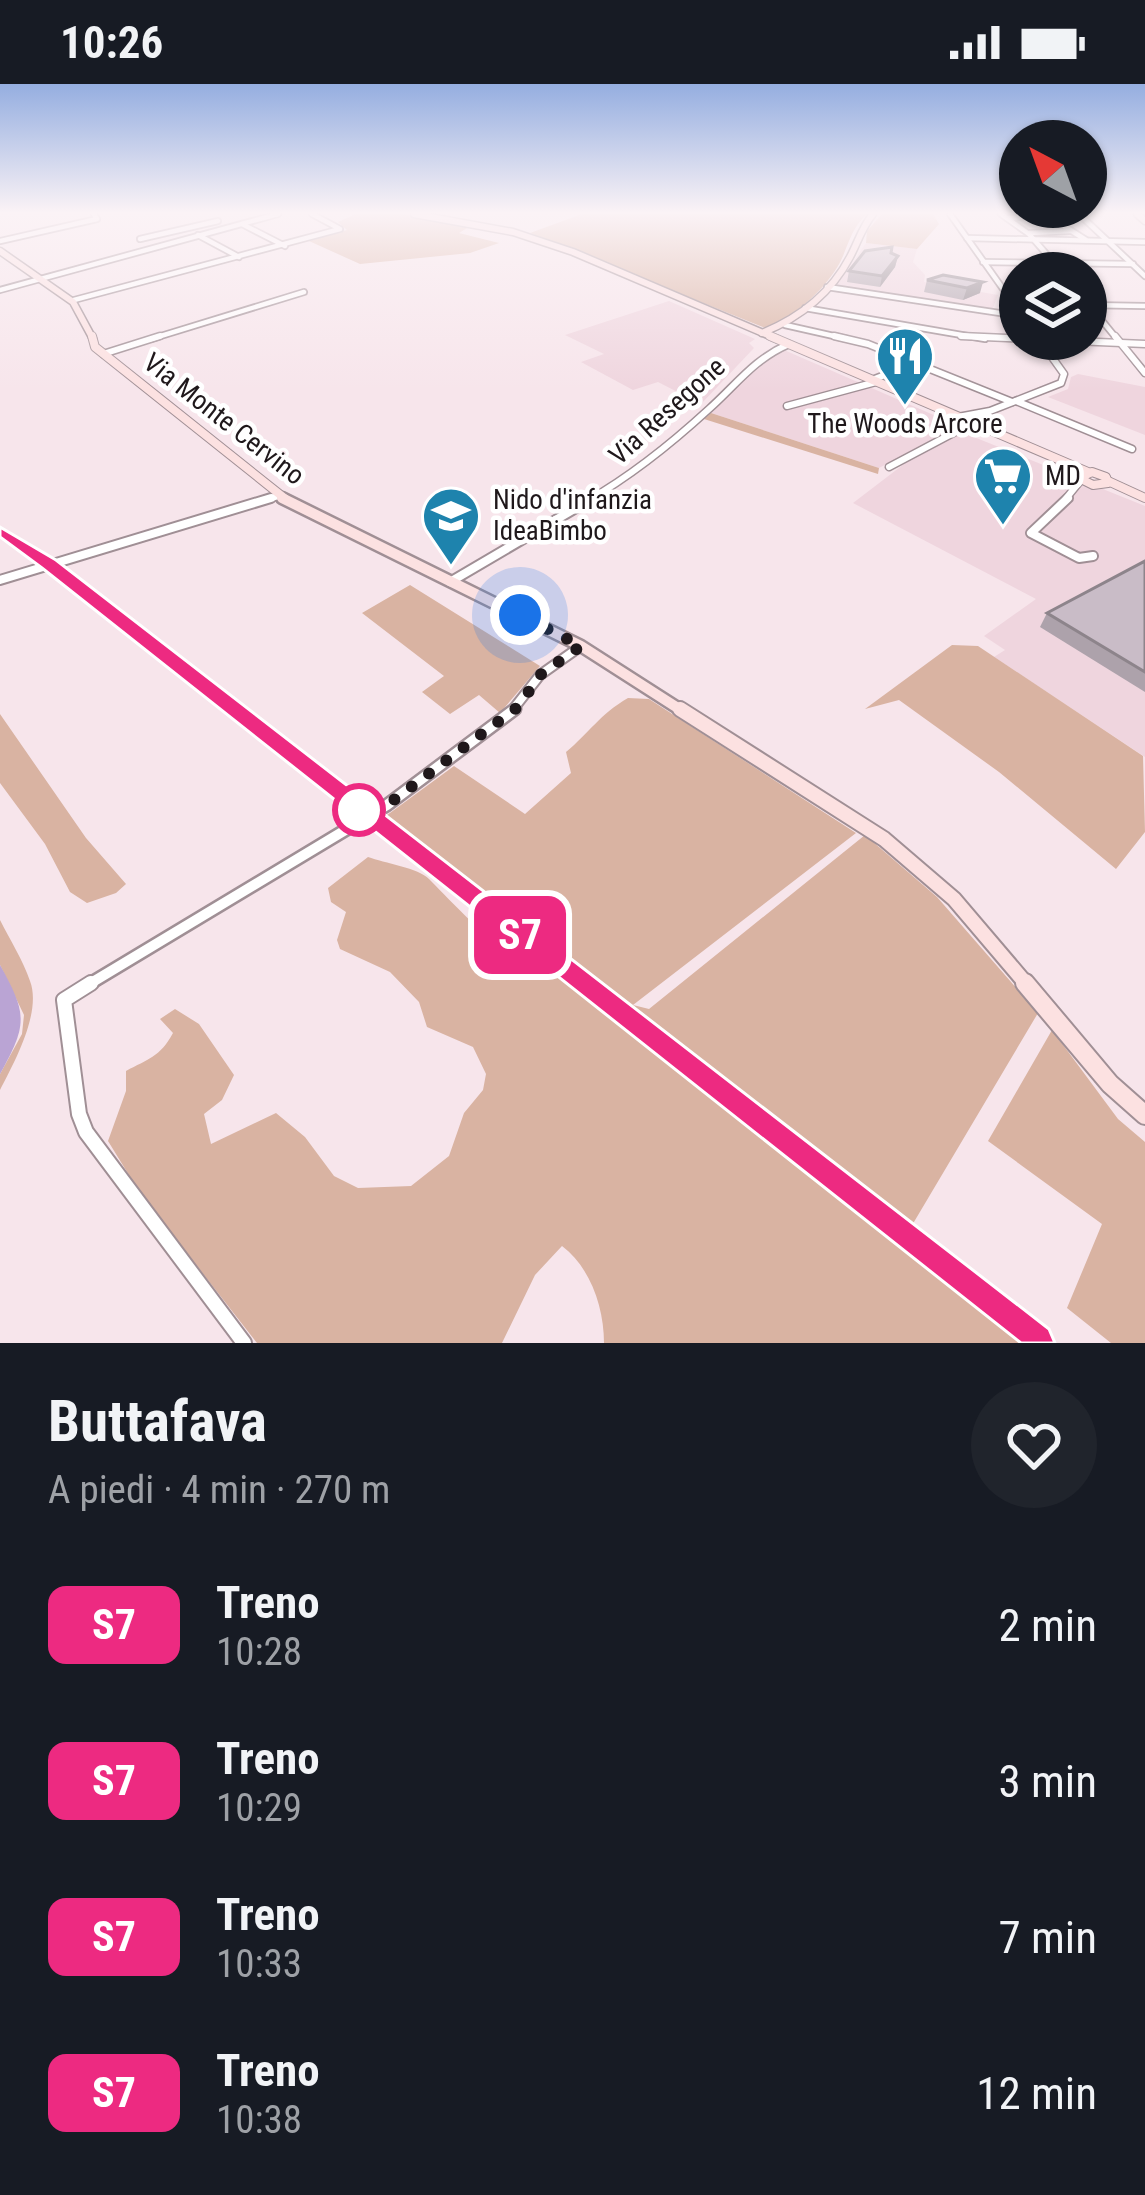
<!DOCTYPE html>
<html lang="it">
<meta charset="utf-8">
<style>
body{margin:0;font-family:"Roboto Condensed",sans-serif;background:#20242c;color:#f1f3f6;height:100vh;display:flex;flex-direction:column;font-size:45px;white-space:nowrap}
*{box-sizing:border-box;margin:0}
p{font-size:39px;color:#9ea1a6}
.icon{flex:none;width:66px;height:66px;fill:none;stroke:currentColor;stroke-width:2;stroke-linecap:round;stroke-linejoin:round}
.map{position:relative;height:1259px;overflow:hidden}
.sheet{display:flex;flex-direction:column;background:#171b24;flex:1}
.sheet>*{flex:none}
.badge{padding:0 24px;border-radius:18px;font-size:42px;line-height:78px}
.needle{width:78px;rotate:319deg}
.buttons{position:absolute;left:999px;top:36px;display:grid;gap:24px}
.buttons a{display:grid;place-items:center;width:108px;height:108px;border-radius:50%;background:#171b24;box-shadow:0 3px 9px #0004;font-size:60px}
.you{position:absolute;width:60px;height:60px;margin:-30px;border:9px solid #fff;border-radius:50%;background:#1a73e8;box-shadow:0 0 0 18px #1a73e833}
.map>.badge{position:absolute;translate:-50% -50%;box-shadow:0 0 0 6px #fff}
.round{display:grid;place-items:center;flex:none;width:126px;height:126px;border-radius:63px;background:#20242c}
.headline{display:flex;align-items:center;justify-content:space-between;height:204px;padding:0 48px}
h1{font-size:57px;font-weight:700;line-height:90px}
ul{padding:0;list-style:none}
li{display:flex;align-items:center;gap:36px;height:156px;padding:0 48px}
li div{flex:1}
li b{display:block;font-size:45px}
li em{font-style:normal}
li .badge{min-width:132px;font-weight:700;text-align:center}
.status{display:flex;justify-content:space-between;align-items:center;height:84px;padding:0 60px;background:#171b24;direction:ltr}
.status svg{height:33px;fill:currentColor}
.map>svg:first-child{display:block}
.built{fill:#efd5de}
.green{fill:#d9b3a2}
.water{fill:#baa4d4}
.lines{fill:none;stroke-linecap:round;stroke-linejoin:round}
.street-far4-casing{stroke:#a08f95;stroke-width:8}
.street-far3-casing{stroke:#a08f95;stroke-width:9}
.street-far2-casing{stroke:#a08f95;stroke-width:12}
.street-far1-casing{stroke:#a08f95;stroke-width:15}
.street-casing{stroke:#a08f95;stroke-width:18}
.secondary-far4-casing{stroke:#a08f95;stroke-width:9}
.secondary-far3-casing{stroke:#a08f95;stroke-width:10}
.secondary-far2-casing{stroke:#a08f95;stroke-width:15}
.secondary-far1-casing{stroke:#a08f95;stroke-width:18}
.secondary-casing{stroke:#a08f95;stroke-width:22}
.street-far4{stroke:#fff;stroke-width:4.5}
.street-far3{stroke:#fff;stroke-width:6}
.street-far2{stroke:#fff;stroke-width:8}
.street-far1{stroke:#fff;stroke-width:10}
.street{stroke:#fff;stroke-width:14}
.secondary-far4{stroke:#fce1e1;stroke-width:6}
.secondary-far3{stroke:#fce1e1;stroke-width:8}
.secondary-far2{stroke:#fce1e1;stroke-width:10}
.secondary-far1{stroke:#fce1e1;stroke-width:14}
.secondary{stroke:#fce1e1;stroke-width:18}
.rail-far1{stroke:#75696e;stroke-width:3;stroke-dasharray:12 6;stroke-linecap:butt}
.rail{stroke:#75696e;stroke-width:4.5;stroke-dasharray:36 18;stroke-linecap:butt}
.wall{fill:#ada2ab}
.shaded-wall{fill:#8d848b}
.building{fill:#c9bcc7;stroke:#8d848b;stroke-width:3}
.line{fill:#ed2a81;stroke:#fff;stroke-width:3}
.walk{stroke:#1f181b;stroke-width:12;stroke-dasharray:0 21.6}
.stop-dot{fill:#fff;stroke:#ed2a81;stroke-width:6}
.labels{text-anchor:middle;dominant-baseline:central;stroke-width:9;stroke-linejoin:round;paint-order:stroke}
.far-street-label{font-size:27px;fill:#1f181b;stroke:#fff}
.far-poi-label{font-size:27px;fill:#1f181b;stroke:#fff;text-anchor:start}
</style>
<div class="status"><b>10:26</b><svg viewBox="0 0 49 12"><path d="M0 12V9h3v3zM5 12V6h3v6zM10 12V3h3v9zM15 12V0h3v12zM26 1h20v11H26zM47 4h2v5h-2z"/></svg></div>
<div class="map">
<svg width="1145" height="1259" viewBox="0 0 1145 1259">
<rect width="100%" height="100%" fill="#f7e5eb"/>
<g class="built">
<polygon points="866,159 917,165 913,178 925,191 924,198 998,211 992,226 837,201"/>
<polygon points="669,217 755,255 749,259 754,264 701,320 658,298 633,306 581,278 604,270 565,251"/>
<polygon points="784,266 959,342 879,384 711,329 755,282"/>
<polygon points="1078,290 1145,303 1145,351 1048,313 1068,305 1071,293"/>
<polygon points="964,349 1145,422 1145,673 994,573 1005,566 984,552 1036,515 853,419 925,364"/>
<polygon points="375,734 714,996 1051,1259 1025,1259 370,738"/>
</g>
<g class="green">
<polygon points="356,130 401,130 472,141 459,149 499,159 470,169 360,180 309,157 347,146 338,138"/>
<path d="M 582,130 L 867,130 C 853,143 850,155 843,172 C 831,201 794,234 765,244 L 530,149 Z"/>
<polygon points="882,130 933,130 939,140 917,165 866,159 867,147"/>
<polygon points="711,329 879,384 878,390 704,335"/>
<polygon points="410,501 540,582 500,629 479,611 450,630 422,608 444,592 362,529"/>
<polygon points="952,561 978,562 1143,672 1145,748 1116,785 999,688 899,616 865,625"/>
<path d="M 628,614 L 649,615 L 856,749 L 633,921 L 649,925 L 865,751 L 937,813 L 1038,929 L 908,1148 L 379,737 L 454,682 L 525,730 L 571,689 L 566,668 C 589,649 600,630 628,614 Z"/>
<polygon points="0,630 86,754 126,800 116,809 87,819 70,808 45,760 0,699"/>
<path d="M 368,773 C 384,779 419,784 429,795 C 449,815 503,874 529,879 L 540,872 L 1025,1259 L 604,1259 C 604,1223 590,1183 562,1162 L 535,1191 L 502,1259 L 257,1259 L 140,1109 L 108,1057 L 126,1007 L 126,987 C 148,975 160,973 173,949 L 160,935 L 175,925 L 199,940 L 234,991 L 222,1016 L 204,1030 L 211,1060 L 276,1029 L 305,1053 L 334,1092 L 358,1104 L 411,1102 L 449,1072 L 464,1029 L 483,1006 L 486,990 L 473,963 L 427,943 L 419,918 L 390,888 L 340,865 L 337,856 L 346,828 L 331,818 L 328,804 Z"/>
<path d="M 0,836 C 10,856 23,876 30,897 C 42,928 14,979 0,1006 L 0,990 L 22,950 L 24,931 L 0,881 Z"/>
<polygon points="1052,946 1118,1035 1145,1058 1145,1259 1111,1259 1067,1224 1102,1140 988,1057"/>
</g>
<path class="water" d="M 0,881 C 28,931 27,941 0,990 Z"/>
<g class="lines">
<g class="street-far4-casing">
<g id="street-far4">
<polyline points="950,130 1020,229"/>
<polyline points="1001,130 1029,150 1063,189"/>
<polyline points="1045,130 1086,156"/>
<polyline points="1079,130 1145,192"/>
<polyline points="1007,134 1049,132"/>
<polyline points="242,140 285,162"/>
<polyline points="1029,149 1071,147"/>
<polyline points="198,151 239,173"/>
<polyline points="967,154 1145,158"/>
<polyline points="140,155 218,137"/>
<polyline points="0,157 97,135 94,130"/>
<polyline points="983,178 1133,180"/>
<polyline points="827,203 1020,232"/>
<polyline points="0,206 278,130"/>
<polyline points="74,216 340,145 312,130"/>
<polyline points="1086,217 1117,255"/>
<polyline points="1086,221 1145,222"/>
<polyline points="805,224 985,255"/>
<polyline points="785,241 847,255"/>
<polyline points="151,255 304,208"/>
</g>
</g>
<g class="street-far3-casing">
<g id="street-far3">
<polyline points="834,252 868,260 1012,318"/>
<polyline points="961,252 1145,260"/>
<polyline points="1115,252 1145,289"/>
<polyline points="103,270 160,252"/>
<polyline points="872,296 916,279"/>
<polyline points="1016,317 1132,365"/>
<polyline points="787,322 876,298"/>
<polyline points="958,333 990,327 1061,299 1064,290 1039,255"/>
<polyline points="889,383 976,337"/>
<polyline points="261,417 278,412"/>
<path d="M 587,417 C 631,392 672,359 709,325 C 737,300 754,275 789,260"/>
<polyline points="1064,417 1081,396"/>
</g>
</g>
<g class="street-far2-casing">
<g id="street-far2">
<polyline points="1068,414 1031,449 1079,474 1093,472"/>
<polyline points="0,496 271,414"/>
<polyline points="450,498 593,414"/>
<polyline points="511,628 540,591 581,562"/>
</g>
</g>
<g class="street-far1-casing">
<polyline id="street-far1" points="86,902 387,721 515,625"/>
</g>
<g class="street-casing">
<polyline id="street" points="91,899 64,916 79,1030 86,1048 244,1259"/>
</g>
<g class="secondary-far4-casing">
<g id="secondary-far4">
<polyline points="414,130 513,148 573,168 777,255"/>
<polyline points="1137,130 1145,137"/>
<polyline points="0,167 73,218 93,255"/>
<path d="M 762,249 C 799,234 831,209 850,173 C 858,158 862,143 873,130"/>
</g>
</g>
<g class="secondary-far3-casing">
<g id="secondary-far3">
<polyline points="92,252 95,263 288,417"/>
<polyline points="770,252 1088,388"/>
<polygon points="1092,388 1106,393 1108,399 1093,401 1079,394"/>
<polyline points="1108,397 1145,414"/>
</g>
</g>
<g class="secondary-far2-casing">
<polyline id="secondary-far2" points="282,414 581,562 684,628"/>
</g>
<g class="secondary-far1-casing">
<polyline id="secondary-far1" points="680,625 884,755 954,815 1028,902"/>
</g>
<g class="secondary-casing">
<polyline id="secondary" points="1025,899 1110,1000 1145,1031"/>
</g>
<use href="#street-far4" class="street-far4"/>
<use href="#street-far3" class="street-far3"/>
<use href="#street-far2" class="street-far2"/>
<use href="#street-far1" class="street-far1"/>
<use href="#street" class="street"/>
<use href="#secondary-far4" class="secondary-far4"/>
<use href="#secondary-far3" class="secondary-far3"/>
<use href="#secondary-far2" class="secondary-far2"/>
<use href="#secondary-far1" class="secondary-far1"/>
<use href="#secondary" class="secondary"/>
<polyline class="rail-far1" points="0,449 49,480 584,902"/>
<polyline class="rail" points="580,899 1035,1259"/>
</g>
<g class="wall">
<polygon points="891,169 898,172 895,183 880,203 847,198 849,187"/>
<polygon points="943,191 980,209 963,216 924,208 927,196"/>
<polygon points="1145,477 1145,608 1040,543 1047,529"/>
</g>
<g class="shaded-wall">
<polygon points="898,172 895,183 880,203 882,192"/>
<polygon points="983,198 980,209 963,216 967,204"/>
</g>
<g class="building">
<polygon points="892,163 891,169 898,172 882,192 849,187 865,167"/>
<polygon points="1049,186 1072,187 1073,189 1050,189"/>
<polygon points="943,191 983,198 967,204 927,196"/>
<polygon points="1145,477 1145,588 1047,529"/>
</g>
<linearGradient id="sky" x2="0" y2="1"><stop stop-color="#95aee0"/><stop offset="0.42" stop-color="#fbf3f6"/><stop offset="1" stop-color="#fbf3f6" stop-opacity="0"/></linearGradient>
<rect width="1145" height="306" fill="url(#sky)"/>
<polygon class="line" points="0,443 56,476 1049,1245 1055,1259 1021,1259 42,484 0,453"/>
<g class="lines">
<polyline class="walk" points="359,726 368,733 387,721 519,622 540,591 581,562 520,531"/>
</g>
<defs>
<g id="restaurant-pin" transform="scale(3)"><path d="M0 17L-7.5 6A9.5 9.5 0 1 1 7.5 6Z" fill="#1e83ad" stroke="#fff"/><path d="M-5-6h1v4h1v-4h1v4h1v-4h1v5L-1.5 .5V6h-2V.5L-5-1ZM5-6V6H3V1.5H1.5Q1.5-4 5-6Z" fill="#fff"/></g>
<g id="supermarket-pin" transform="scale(3)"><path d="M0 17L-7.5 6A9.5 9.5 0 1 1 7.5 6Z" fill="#1e83ad" stroke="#fff"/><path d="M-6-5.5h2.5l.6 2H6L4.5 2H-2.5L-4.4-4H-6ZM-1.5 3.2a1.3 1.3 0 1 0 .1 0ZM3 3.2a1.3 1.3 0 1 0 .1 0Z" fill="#fff"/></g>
<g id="school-pin" transform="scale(3)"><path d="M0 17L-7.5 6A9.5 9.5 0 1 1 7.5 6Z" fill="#1e83ad" stroke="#fff"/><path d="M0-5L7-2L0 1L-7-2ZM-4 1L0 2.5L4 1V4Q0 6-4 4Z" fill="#fff"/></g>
</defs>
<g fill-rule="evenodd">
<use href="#restaurant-pin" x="905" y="272"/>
<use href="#supermarket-pin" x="1003" y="392"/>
<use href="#school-pin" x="451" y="432"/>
</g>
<circle class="stop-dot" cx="359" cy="726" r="24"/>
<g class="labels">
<g class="far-street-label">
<text transform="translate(667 327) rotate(-42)">Via Resegone</text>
<text transform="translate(224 335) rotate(38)">Via Monte Cervino</text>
</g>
<g class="far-poi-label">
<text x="905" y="340" text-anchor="middle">The Woods Arcore</text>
<text x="1045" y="392">MD</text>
<text x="493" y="416">Nido d'infanzia<tspan x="493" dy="31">IdeaBimbo</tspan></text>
</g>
</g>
</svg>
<div class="buttons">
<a><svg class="needle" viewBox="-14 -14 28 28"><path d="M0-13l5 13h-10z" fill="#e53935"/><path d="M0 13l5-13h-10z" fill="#9ea1a6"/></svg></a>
<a><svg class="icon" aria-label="layers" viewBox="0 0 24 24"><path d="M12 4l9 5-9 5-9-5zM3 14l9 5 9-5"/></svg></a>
</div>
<div class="you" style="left:520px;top:531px"></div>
<b class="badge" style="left:520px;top:851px;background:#ed2a81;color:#fff">S7</b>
</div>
<section class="sheet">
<div class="headline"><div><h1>Buttafava</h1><p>A piedi · 4 min · 270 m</p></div><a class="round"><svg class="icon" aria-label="heart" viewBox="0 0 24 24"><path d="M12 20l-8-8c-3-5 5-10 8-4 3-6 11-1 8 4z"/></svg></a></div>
<ul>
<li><span class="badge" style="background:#ed2a81;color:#fff">S7</span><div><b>Treno</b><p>10:28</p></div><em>2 min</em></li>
<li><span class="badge" style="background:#ed2a81;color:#fff">S7</span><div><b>Treno</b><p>10:29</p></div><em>3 min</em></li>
<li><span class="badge" style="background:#ed2a81;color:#fff">S7</span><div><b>Treno</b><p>10:33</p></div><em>7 min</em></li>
<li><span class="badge" style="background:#ed2a81;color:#fff">S7</span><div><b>Treno</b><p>10:38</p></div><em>12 min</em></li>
</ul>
</section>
